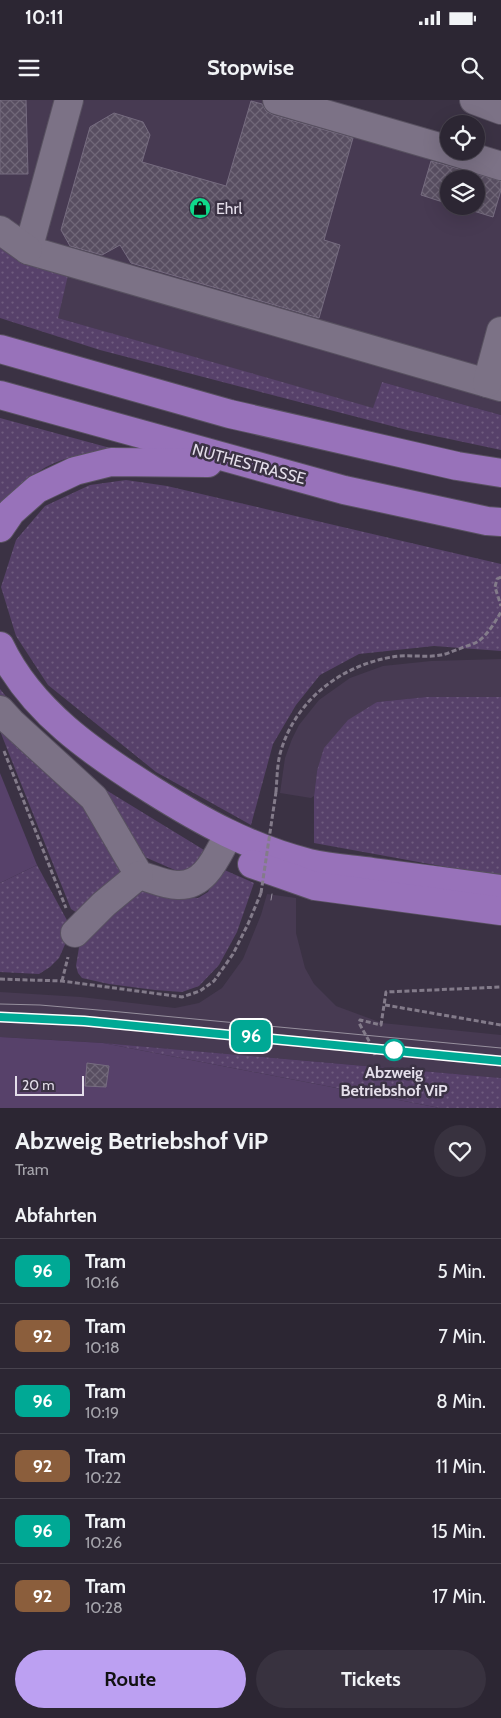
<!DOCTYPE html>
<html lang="de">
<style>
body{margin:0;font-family:Cabin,sans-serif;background:#38323f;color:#f1f3f6;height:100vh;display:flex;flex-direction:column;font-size:19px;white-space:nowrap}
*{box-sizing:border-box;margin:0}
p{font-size:16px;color:#a6a5ac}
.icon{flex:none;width:28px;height:28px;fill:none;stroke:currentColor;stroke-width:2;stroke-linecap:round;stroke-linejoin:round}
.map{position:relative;height:1008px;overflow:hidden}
.panel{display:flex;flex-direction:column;background:#2c2633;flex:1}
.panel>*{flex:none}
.badge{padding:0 10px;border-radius:8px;font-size:18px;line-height:32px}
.controls{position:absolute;left:440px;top:15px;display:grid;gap:10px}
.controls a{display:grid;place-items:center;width:45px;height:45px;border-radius:50%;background:#2c2633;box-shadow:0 5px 20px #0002,0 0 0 1px #48434e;font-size:25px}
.scale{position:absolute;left:15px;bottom:12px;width:69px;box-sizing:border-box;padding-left:5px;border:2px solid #e4deea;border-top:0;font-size:14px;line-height:18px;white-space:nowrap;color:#e4deea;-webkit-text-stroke:4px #3b3244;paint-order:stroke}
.map>.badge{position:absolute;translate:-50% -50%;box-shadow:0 0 0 2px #fff}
h2{padding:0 15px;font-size:19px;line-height:45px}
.round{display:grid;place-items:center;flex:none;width:52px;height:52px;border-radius:26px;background:#38323f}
.summary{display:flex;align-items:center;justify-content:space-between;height:85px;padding:0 15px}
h1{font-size:24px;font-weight:800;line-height:38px}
.cta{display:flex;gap:10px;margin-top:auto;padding:10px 15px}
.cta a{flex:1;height:58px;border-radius:30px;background:#bca0f2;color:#111;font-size:20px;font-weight:800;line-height:58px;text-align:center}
.cta a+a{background:#38323f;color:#f1f3f6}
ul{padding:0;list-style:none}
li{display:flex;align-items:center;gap:15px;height:65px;padding:0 15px;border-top:1px solid #48434e}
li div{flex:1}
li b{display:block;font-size:19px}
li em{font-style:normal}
li .badge{min-width:55px;font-weight:700;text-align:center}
.status{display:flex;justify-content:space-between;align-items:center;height:35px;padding:0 25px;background:#2c2633;direction:ltr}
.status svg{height:14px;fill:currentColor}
header{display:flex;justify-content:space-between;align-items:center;height:65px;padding:0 15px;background:#2c2633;font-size:22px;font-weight:800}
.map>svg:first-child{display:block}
.built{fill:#473a52;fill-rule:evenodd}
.grass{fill:url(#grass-dots)}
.garden{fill:#57416a}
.building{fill:url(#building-cross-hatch);stroke:#766c80}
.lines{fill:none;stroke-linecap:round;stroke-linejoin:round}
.minor-casing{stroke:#585160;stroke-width:30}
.highway-casing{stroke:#585160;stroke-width:30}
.path{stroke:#837b8a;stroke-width:3;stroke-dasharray:5 2.5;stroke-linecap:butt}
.minor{stroke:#7c7286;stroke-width:28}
.highway{stroke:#9872ba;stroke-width:28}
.tram{stroke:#97909e;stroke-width:1}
.path-bridge{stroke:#837b8a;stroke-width:3;stroke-dasharray:5 2.5;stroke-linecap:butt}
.line-casing{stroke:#fff;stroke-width:11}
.line{stroke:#00a995;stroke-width:8}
.stop-dot{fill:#fff;stroke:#00a995;stroke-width:2.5}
.labels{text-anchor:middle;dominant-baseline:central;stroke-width:5;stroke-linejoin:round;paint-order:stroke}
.poi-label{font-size:16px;fill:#e4deea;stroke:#3b3244;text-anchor:start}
.street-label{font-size:16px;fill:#e4deea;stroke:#3b3244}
.stop-label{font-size:16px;font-weight:bold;fill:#e4deea;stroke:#3b3244}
</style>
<div class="status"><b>10:11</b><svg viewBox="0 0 49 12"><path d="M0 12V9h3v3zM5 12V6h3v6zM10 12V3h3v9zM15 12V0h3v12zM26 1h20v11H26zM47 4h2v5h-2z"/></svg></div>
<header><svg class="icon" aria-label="menu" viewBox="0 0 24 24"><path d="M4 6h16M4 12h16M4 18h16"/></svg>Stopwise<svg class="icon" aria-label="search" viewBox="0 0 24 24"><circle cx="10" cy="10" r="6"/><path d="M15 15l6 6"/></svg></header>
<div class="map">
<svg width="501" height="1008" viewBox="0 0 501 1008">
<defs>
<pattern id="grass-dots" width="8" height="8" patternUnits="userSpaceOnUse" patternTransform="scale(1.25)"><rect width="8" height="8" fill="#57416a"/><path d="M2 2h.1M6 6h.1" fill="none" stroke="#6f5c7f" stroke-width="1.8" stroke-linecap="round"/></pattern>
<pattern id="building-cross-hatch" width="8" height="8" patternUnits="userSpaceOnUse" patternTransform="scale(1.25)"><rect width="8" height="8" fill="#584e61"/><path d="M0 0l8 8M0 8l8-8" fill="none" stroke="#706778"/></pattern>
</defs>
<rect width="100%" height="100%" fill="#3b3244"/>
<g class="built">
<path d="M 0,0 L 325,0 L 501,52 L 501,315 L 382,282 L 373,309 L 58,218 L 0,137 ZM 449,79 L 476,79 L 476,106 L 449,106 Z"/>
<polygon points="501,559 501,597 426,597 377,602 317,671 314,696 311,698 280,693 285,658 292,639 299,625 319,600 350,578 383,566 431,561"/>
<polygon points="267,794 296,798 296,833 305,868 314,884 336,906 382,923 501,935 501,978 103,943 0,937 0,892 81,897 175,908 199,903 222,888 243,859 261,815"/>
</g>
<g class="grass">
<polygon points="0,137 68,175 58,218 373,308 382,282 501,315 501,350 407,330 100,250 0,218"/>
<path d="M 0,318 L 114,349 C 91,353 67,356 46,367 C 29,377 14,391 0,404 Z"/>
<polygon points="126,380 167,386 501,464 501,551 434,546 359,554 320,575 296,605 273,644 251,725 156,672 48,585 16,536 1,487 16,440 45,406 90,385"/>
<polygon points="0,589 34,630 78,670 106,690 204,750 202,762 184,774 140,755 0,599"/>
<polygon points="426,597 501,597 501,777 314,743 314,696 317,671 324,648 348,620 377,602"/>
<polygon points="0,618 88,700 128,777 82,816 71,809 0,631"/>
<polygon points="37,765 69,824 67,840 59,858 50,867 39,874 0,872 0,783"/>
<polygon points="220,768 254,783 237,832 219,865 199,886 182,892 155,890 109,884 82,878 78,873 76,866 81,835 108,806 149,786 175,795 198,798 208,792"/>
<polygon points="103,943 501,978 501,1008 440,1008"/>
</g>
<g class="garden">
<polygon points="0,673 37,765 0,783"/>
<polygon points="0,937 103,943 440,1008 0,1008"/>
</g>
<g class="building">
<polygon points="0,0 26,0 28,74 0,74"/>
<polygon points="251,1 262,4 266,11 273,15 353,38 324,140 340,145 319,218 131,163 120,145 102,155 70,146 61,130 90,27 114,13 143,22 150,35 142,62 226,86"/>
<polygon points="431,61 501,81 501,90 493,117 457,106 476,106 476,79 449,79 449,104 421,95"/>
<polygon points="87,963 109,966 106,987 85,986"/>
</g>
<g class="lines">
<g class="minor-casing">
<g id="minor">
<polyline points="69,0 28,150 501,287"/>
<polyline points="277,0 449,50"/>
<polyline points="474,0 501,10"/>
<polyline points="452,51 501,66"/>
<polyline points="0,130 28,150"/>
<polyline points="487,283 501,231"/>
<path d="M 0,610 L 11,622 L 94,698 L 139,775 C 151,778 165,785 177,785 C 206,787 217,755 229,734"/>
<polyline points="75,833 104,804 139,775"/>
</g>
</g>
<g class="highway-casing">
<g id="highway">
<polyline points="0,249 230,314 457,366 501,373"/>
<polyline points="0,295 344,390 487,421 501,422"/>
<polyline points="0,428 11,412 37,389 75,371 111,362 208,363"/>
<path d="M 0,546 C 31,611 93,653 152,690 C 203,722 250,748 309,763 C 330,768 352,769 373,772 C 416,778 458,783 501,789"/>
<polyline points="252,764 315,786 501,811"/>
</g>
</g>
<g class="path">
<polyline points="501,477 497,479 495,487 501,506"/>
<polyline points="4,651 66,808"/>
<path d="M 276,692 C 277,680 277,666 280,654 C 294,602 339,566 392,557 C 408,554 425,558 441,555 C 447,554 453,551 459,549 C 465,546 472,545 477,542 C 487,536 495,522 501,512"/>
<polyline points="0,879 62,881 182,897 200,891 214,881 233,854 248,824 261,793"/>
<polyline points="62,881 68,857"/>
<polyline points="385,905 501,925"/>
<polyline points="375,955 373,948 359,923 360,920 381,925 386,892 501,887"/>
</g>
<use href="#minor" class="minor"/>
<use href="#highway" class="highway"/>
<g class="tram">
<polyline points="271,800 272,794"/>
<polyline points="0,904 40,905 110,911 501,948"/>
<polyline points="0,917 83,921 501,961"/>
</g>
<polyline class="path-bridge" points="261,793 276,692"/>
</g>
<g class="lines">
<g class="line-casing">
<polyline id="line" points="0,917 84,921 501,961"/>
</g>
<use href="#line" class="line"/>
</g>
<defs>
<g id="shop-disc" transform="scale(1.125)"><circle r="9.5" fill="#0fd98a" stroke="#3b3244"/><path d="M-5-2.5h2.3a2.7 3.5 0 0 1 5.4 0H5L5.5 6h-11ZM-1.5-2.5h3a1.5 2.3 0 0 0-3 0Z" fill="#111"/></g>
</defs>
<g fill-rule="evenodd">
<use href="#shop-disc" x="200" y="108"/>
</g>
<circle class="stop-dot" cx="394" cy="950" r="10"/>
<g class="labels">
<g class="poi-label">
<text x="216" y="108">Ehrl</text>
</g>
<g class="street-label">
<text transform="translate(249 364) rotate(15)">NUTHESTRASSE</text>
</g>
<g class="stop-label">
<text x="394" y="972">Abzweig<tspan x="394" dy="18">Betriebshof ViP</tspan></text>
</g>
</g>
</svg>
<div class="controls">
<a><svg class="icon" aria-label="locate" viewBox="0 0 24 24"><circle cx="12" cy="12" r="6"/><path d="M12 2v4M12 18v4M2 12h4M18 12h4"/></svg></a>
<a><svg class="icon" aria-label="layers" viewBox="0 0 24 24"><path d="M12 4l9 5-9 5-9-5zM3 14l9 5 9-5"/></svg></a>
</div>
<div class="scale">20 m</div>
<b class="badge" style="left:251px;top:936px;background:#00a995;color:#fff">96</b>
</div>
<section class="panel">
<div class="summary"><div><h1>Abzweig Betriebshof ViP</h1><p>Tram</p></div><a class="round"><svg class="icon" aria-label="heart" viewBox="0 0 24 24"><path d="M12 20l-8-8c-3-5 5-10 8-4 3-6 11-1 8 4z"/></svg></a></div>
<h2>Abfahrten</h2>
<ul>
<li><span class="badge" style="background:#00a995;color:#fff">96</span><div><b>Tram</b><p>10:16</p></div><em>5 Min.</em></li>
<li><span class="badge" style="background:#8b5e3c;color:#fff">92</span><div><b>Tram</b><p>10:18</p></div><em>7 Min.</em></li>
<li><span class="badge" style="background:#00a995;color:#fff">96</span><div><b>Tram</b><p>10:19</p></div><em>8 Min.</em></li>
<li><span class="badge" style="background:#8b5e3c;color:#fff">92</span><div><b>Tram</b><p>10:22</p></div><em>11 Min.</em></li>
<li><span class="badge" style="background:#00a995;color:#fff">96</span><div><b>Tram</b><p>10:26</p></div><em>15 Min.</em></li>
<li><span class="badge" style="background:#8b5e3c;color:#fff">92</span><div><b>Tram</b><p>10:28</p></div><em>17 Min.</em></li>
</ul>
<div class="cta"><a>Route</a><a>Tickets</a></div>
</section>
